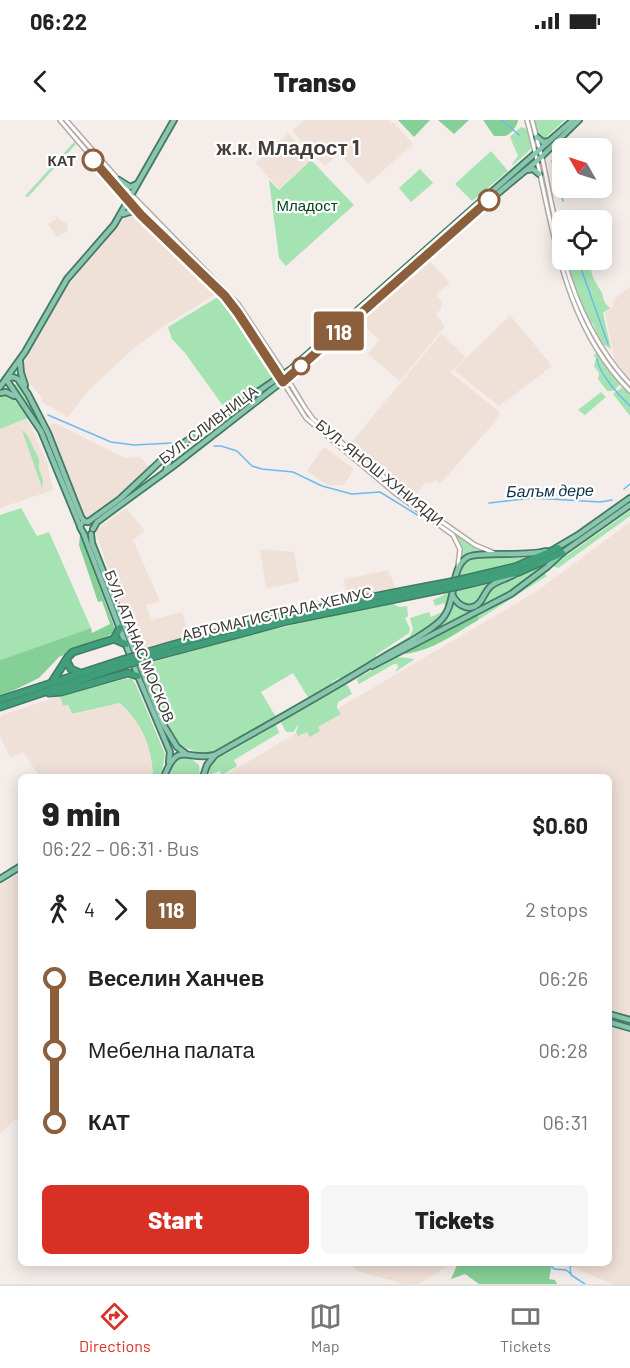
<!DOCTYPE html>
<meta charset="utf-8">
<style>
body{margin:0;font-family:Barlow,sans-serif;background:#f6f6f6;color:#222;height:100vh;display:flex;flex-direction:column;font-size:22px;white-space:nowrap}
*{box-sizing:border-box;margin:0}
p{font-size:20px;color:#767676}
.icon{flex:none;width:33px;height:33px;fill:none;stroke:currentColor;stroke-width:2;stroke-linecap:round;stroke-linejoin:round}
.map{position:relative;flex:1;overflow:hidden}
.side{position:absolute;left:18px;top:654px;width:594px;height:492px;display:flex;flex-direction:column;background:#fff;border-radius:9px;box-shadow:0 3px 15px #0003}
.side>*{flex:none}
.badge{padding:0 12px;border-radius:4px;font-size:21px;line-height:39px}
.needle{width:39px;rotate:309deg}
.buttons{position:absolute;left:552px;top:18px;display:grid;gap:12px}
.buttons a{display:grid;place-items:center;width:60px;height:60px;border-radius:9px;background:#fff;box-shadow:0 3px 15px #0003;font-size:30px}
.map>.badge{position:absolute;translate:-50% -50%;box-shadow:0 0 0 3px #fff}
.legs{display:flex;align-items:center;gap:9px;height:66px;padding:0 24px;font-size:20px}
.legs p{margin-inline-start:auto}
.overview{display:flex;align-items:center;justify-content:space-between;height:102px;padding:0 24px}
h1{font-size:33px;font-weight:800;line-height:45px}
.action{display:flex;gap:12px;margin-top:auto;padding:12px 24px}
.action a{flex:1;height:69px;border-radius:9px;background:#d93025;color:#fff;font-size:24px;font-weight:800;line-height:69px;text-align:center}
.action a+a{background:#f6f6f6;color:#222}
ul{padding:0 24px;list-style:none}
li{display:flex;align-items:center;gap:21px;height:72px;font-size:22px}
li i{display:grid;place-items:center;width:9px;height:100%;margin:0 8px;background:currentColor}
li i::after{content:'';width:15px;height:15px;margin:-8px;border:4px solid;border-radius:50%;background:#fff}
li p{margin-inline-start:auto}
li:first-child i{background:linear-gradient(#0000 50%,currentColor 0)}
li:last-child i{background:linear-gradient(currentColor 50%,#0000 0)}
.status{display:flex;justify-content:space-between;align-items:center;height:42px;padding:0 30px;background:#fff;direction:ltr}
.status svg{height:16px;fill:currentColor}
header{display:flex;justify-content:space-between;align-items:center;height:78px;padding:0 24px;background:#fff;font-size:27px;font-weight:800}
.dock{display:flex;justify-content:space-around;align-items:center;height:84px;border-top:2px solid #e0e0e0;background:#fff;font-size:16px;color:#767676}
.dock a{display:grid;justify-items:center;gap:3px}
.dock .on{color:#d93025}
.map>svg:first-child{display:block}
.built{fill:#f0e1d8}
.green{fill:#a5e3b2}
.forest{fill:#85d096}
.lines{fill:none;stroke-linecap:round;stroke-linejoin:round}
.stream{stroke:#6bbbf1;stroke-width:1.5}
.minor-casing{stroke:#b2aaa6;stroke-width:6}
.major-casing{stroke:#3f7c63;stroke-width:8}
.highway-casing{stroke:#3f7c63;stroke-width:9}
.minor{stroke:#fff;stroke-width:3}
.major{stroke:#8cc5af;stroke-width:4.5}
.highway{stroke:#409f7a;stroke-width:6}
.highway-bridge-casing{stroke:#3f7c63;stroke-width:9;stroke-linecap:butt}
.highway-bridge{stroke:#409f7a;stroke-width:6}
.line-1-casing{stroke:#fff;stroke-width:14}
.line-1{stroke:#8b5e3c;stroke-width:9}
.stop-1-dot{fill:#fff;stroke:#8b5e3c;stroke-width:3}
.labels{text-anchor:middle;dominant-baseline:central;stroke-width:4.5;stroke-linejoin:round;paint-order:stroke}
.stop-label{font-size:15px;font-weight:bold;fill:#3e3b39;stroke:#fff;text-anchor:end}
.park-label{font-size:15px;fill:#07421d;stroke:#fff}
.street-label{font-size:15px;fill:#3e3b39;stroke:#fff}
.water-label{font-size:16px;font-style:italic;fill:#0f3248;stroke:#fff}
.district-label{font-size:21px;font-weight:bold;fill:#443d3a;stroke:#fff}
</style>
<div class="status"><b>06:22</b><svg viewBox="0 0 49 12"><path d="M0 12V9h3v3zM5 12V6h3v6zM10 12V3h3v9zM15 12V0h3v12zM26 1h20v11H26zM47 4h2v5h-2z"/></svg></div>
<header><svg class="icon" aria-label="back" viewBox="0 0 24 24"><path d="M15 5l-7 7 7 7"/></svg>Transo<svg class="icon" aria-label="heart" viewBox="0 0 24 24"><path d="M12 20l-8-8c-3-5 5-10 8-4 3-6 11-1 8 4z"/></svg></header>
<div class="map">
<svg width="630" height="1164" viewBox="0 0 630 1164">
<rect width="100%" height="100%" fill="#f5ede9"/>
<g class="built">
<polygon points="304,0 389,0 395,4 413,24 368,64 339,33 325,46 292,11"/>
<polygon points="288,13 311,39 279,69 256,43"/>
<polygon points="132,93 137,95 218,173 164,206 134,228 88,271 68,297 42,282 42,278 24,256 22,245 66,168 124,96"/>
<polygon points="55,96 67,104 68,111 57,117 48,104 56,99"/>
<polygon points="428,139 450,163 436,175 442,182 441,189 435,194 445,206 400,261 368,234 379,220 358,200"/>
<polygon points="630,167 630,259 615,241 605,193 613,186 612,181"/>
<polygon points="510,195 552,246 499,286 454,250"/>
<polygon points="441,214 466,237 450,252 498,291 500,296 440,364 436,360 429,364 426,362 414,376 350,324"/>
<polygon points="27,299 46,339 53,370 0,388 0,309"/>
<polygon points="55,303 125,338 140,337 150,348 114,382 92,398 87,398 84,396 48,306"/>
<polygon points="324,327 354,349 344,365 327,365 307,351"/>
<polygon points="126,388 145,411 133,420 160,481 146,485 152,500 182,492 189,517 138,532 95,411"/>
<polygon points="630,402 630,1164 612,1164 562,1143 609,1143 609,657 222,657 537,471"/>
<polygon points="260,429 294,432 299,462 266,468"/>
<polygon points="388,450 396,469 348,480 344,459"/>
<polygon points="60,576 63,586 68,585 72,595 120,583 134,595 144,616 150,631 153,657 40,657 23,632 10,638 0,616 0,598 2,595"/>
<polygon points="21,753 21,999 14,1000 0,1014 0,765"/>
<polygon points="350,1143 453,1143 419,1164 404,1164 357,1151"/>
</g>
<g class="green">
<polygon points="527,0 565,0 545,18 538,15 535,7 535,9 530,10"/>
<polygon points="521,7 527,9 531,27 530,30 513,45 512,44 518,36 510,17"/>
<polygon points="74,22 76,24 28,77 25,76"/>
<polygon points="491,31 508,51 472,81 455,64"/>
<polygon points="311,40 354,85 286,146 279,138 269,60 279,70"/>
<polygon points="544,46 562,140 577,179 600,226 596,229 565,160 539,49"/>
<polygon points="420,49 433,63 411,82 399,68"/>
<polygon points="571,91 575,100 562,100 562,126 560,99 565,93"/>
<path d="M 566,140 L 591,140 C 589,152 595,162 601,171 C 605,179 601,180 610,188 L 603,193 L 611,229 L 600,222 L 597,216 L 593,204 L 589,201 L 579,177 Z"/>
<polygon points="221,175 240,198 276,257 226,290 185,233 172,219 168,207"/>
<polygon points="599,233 603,238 607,235 630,264 630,296 613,274 624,266 622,263 613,271 607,271 598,259 599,253 594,246 596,238 593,235"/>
<polygon points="16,263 20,264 49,319 71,377 42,308 13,267"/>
<polygon points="601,272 606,277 585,295 578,290"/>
<polygon points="5,275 13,278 28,298 0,309 0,276"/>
<polygon points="22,310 27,315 39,339 39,349 43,360 42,368"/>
<polygon points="21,388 37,416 49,412 91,508 0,540 0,395"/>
<polygon points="630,391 630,396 558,448 552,446"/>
<polygon points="454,412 476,427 492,434 471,434 460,441 461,428"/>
<path d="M 489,438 L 534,438 L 505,447 L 458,456 C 462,439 474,438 489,438 Z"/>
<path d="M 544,446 L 510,470 L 394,533 C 416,519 444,507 452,481 L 463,488 L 479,486 L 489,469 L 495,465 Z"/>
<polygon points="543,452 547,456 478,500 478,495 524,468"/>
<polygon points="490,464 475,484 466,485 454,477 455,471"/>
<path d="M 452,472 L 449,487 L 438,501 L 380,537 L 380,535 L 410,516 L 413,509 L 410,498 L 429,492 L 431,497 L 446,490 L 444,483 L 435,486 L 433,480 C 440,478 444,473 452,472 Z"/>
<polygon points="391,483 400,487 407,486 408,496 405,498 410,509 409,513 376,535 376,539 343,560 339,558 332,562 329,567 309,579 293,553 261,572 276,597 208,636 181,626 175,618 159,588 143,545 240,517"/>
<polygon points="397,537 415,539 395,552 398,547 397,544 394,544 359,564 357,560 358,558"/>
<path d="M 126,559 L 132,559 L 136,565 L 165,634 L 161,657 L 153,657 C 152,627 142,603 120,583 L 72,594 L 68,585 L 63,586 L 60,576 Z"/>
<polygon points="345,565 348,566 352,574 338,582 337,588 341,594 318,607 320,611 310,617 307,612 298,616 296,612 299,604 293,612 286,612 281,602"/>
<polygon points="276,605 279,613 234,640 237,646 222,655 220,651 209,655 210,647 215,640"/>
<path d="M 183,637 L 189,637 L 199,645 L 200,657 L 171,657 C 168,647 174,640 183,637 Z"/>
</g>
<g class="forest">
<polygon points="398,0 430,0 414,17"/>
<polygon points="438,0 469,0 454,14"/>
<path d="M 483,0 L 518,0 C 517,7 511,14 505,16 L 494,16 Z"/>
<polygon points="80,415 115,509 114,513 59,537 39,558 0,577 0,540 91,508 92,513 110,504 102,481 98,482 79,425"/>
<path d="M 478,495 L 478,500 C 454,514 431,532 403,534 Z"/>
<polygon points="458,1143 480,1145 481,1143 552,1143 549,1159 555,1160 557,1164 479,1164 465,1154 451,1159"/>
</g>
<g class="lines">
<g class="stream">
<polyline points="502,0 519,15"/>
<polyline points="552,41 563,81"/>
<polyline points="567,95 569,100"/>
<polyline points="578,140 608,224"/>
<path d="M 597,239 C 599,253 619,276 630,286"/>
<polyline points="48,295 111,322 134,325 172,323"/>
<polyline points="214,326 221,326 237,331 252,346 262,349 293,352 322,366 352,374 380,372 419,396"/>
<polyline points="624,369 630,364"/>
<polyline points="489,383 533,378 600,382 612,380"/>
<polyline points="549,1143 554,1149 566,1150 571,1154"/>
<polyline points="572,1143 570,1148 571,1155 585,1164"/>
</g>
<g class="minor-casing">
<g id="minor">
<polyline points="60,0 141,95 235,187 306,298 395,373 453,415 460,429 458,446"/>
<polyline points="66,0 132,75 238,184 287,258 305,288 313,299 418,385 475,425 494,433"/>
<path d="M 527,0 C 553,94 557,198 630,271"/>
<polyline points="532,0 543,42 562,135"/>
<path d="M 564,140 C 577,186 597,229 630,264"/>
</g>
</g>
<g class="major-casing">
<g id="major">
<polyline points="537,17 543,22 549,21"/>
<polyline points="527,50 533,49 539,54"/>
<polyline points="119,60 130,67 137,64"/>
<polyline points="123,94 133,91 141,95"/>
<polyline points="20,242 21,253 25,265"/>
<polyline points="6,259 13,257 18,259 28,274 48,313 81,397 84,401 88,402"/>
<polyline points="6,259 41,311 80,406"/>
<polyline points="0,267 25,232 67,159 114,105 174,0"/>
<polyline points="0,273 6,272 14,276"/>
<polyline points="162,339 169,342 166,350"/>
<polyline points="84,401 81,404 80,407 85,416"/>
<polyline points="88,402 120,379 169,333 291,249 573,0"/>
<polyline points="93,409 97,402 109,393 172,347 293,253 474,93 537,41 579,0"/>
<polyline points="91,414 92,423 163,604 177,627 185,633"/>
<polyline points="84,415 138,556 170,632 169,642"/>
<polyline points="556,428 578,415 630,378"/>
<path d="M 453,476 C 458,486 471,493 480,482 C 484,477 486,470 491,466 C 497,461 506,459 513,455"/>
<polyline points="372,546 511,474 547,447 562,433 630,385"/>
<path d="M 164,657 C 178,619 187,642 215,635 C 269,604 324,574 377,541 C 397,528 421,518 439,502 C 459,485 448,448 468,437 C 480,431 525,437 546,431"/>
<polyline points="203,657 207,645 215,635"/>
<polyline points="0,759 21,746"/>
<polyline points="609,894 630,900"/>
<polyline points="609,902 630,908"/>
</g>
</g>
<g class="highway-casing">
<g id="highway">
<polyline points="460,460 515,447 558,428"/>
<polyline points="459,466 519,452 562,433"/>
<polyline points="114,519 120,508"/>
<path d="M 145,533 C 246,503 348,481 451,462"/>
<polyline points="149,538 287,501 449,468"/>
<polyline points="66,540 71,549 80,553"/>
<polyline points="52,562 68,537 73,532 114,519 126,524"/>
<polyline points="49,573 61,572 128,553 138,556"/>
<polyline points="0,580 122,540"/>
<polyline points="0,587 125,545"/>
</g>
</g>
<use href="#minor" class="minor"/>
<use href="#major" class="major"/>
<use href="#highway" class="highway"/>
<g class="highway-bridge-casing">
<g id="highway-bridge">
<polyline points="451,462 460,460"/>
<polyline points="449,468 459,466"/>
<polyline points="122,540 145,533"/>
<polyline points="125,545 149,538"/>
</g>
</g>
<use href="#highway-bridge" class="highway-bridge"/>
</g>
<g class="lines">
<g class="line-1-casing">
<polyline id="line-1" points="93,40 141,95 225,176 238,193 283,262 489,80"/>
</g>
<use href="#line-1" class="line-1"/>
</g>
<g class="stop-1-dot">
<circle cx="93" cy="40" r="10"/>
<circle cx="489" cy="80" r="10"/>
<circle cx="301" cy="246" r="8"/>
</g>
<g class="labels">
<g class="stop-label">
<text x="76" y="40">КАТ</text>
</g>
<g class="park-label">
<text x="307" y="85">Младост</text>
</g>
<g class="street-label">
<text transform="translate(208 304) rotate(-37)">БУЛ. СЛИВНИЦА</text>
<text transform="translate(380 352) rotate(39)">БУЛ. ЯНОШ ХУНИЯДИ</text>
<text transform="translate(277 493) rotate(-13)">АВТОМАГИСТРАЛА ХЕМУС</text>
<text transform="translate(140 526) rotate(68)">БУЛ. АТАНАС МОСКОВ</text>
</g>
<g class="water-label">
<text transform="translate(550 370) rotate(-1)">Балъм дере</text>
</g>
<g class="district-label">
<text x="288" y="26">ж.к. Младост 1</text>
</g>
</g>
</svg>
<div class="buttons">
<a><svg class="needle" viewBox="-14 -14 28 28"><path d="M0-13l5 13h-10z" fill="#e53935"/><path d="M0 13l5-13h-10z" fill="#767676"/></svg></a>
<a><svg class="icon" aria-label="locate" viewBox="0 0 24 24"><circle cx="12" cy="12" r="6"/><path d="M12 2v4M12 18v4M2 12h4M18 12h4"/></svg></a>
</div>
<b class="badge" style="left:339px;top:211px;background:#8b5e3c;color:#fff">118</b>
<section class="side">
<div class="overview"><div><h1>9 min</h1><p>06:22 – 06:31 · Bus</p></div><b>$0.60</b></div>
<div class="legs"><svg class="icon" aria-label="walk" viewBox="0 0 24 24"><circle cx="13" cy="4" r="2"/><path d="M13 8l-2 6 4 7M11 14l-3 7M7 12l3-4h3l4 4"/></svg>4<svg class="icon" aria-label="forward" viewBox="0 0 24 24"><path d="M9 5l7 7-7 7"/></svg><b class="badge" style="background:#8b5e3c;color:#fff">118</b><p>2 stops</p></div>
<ul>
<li><i style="color:#8b5e3c"></i><b>Веселин Ханчев</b><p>06:26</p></li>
<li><i style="color:#8b5e3c"></i><span>Мебелна палата</span><p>06:28</p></li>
<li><i style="color:#8b5e3c"></i><b>КАТ</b><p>06:31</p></li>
</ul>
<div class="action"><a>Start</a><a>Tickets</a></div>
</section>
</div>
<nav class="dock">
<a class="on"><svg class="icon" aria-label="directions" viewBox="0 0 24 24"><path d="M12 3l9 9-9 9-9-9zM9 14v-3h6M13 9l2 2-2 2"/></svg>Directions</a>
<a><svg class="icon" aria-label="map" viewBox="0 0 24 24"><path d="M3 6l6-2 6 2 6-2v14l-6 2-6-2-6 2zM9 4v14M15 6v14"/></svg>Map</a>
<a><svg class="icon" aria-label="tickets" viewBox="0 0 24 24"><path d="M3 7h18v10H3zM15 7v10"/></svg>Tickets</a>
</nav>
